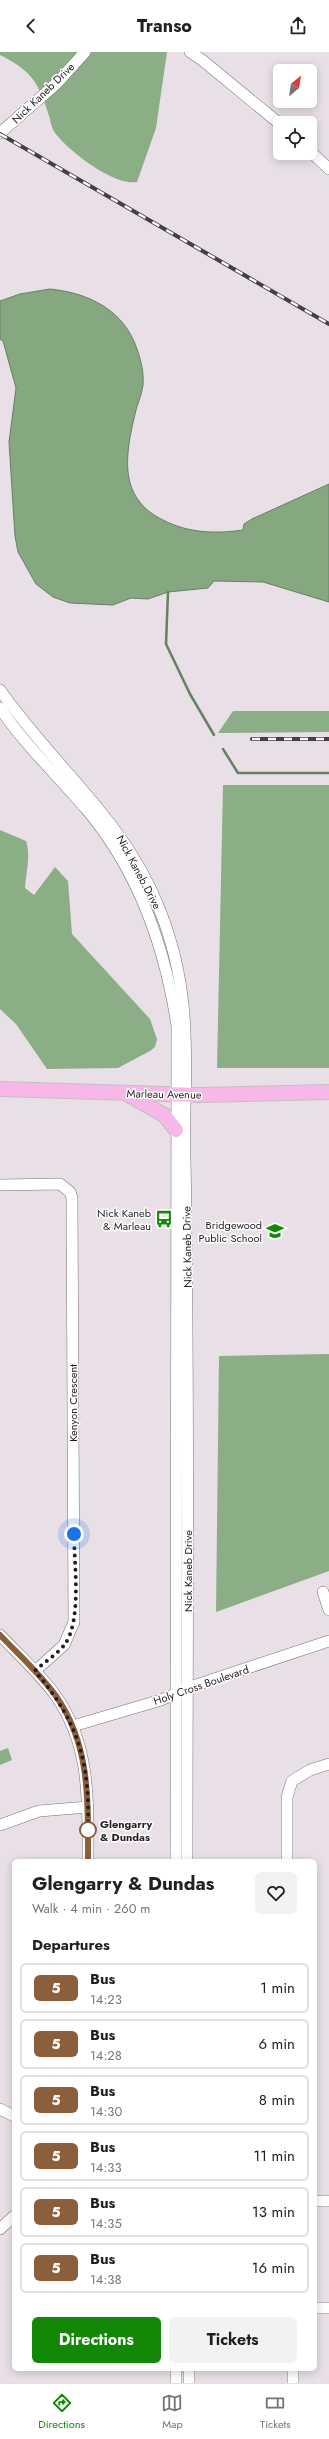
<!DOCTYPE html>
<meta charset="utf-8">
<style>
body{margin:0;font-family:Jost,sans-serif;background:#f2f2f2;color:#202124;height:100vh;display:flex;flex-direction:column;font-size:15px;white-space:nowrap}
*{box-sizing:border-box;margin:0}
p{font-size:13px;color:#757577}
.icon{flex:none;width:22px;height:22px;fill:none;stroke:currentColor;stroke-width:2;stroke-linecap:round;stroke-linejoin:round}
.map{position:relative;flex:1;overflow:hidden}
.drawer{position:absolute;left:12px;top:1807px;width:305px;height:512px;display:flex;flex-direction:column;background:#fff;border-radius:6px;box-shadow:0 2px 10px #0003}
.drawer>*{flex:none}
.badge{padding:0 8px;border-radius:6px;font-size:14px;line-height:26px}
.needle{width:26px;rotate:30deg}
.buttons{position:absolute;left:273px;top:12px;display:grid;gap:8px}
.buttons a{display:grid;place-items:center;width:44px;height:44px;border-radius:6px;background:#fff;box-shadow:0 2px 10px #0003;font-size:20px}
.you{position:absolute;width:20px;height:20px;margin:-10px;border:3px solid #fff;border-radius:50%;background:#1a73e8;box-shadow:0 0 0 6px #1a73e833}
.map>.badge{position:absolute;translate:-50% -50%;box-shadow:0 0 0 2px #fff}
h2{padding:0 20px;font-size:15px;line-height:36px}
.round{display:grid;place-items:center;flex:none;width:42px;height:42px;border-radius:6px;background:#f2f2f2}
.summary{display:flex;align-items:center;justify-content:space-between;height:68px;padding:0 20px}
h1{font-size:19px;font-weight:700;line-height:30px}
.button{display:flex;gap:8px;margin-top:auto;padding:8px 20px}
.button a{flex:1;height:46px;border-radius:6px;background:#138807;color:#fff;font-size:16px;font-weight:700;line-height:46px;text-align:center}
.button a+a{background:#f2f2f2;color:#202124}
ul{padding:0;list-style:none}
li{display:flex;align-items:center;gap:12px;height:50px;margin:0 8px 6px;padding:0 12px;border:2px solid #e0e0e0;border-radius:6px}
li div{flex:1}
li b{display:block;font-size:15px}
li em{font-style:normal}
li .badge{min-width:44px;font-weight:700;text-align:center}
header{display:flex;justify-content:space-between;align-items:center;height:52px;padding:0 20px;background:#fff;font-size:18px;font-weight:700}
.dock{display:flex;justify-content:space-around;align-items:center;height:56px;border-top:1px solid #e0e0e0;background:#fff;font-size:11px;color:#757577}
.dock a{display:grid;justify-items:center;gap:2px}
.dock .selected{color:#138807}
.map>svg:first-child{display:block}
.forest{fill:#8bae87}
.water{fill:#85a881;stroke:#677f64}
.lines{fill:none;stroke-linecap:round;stroke-linejoin:round}
.stream{stroke:#677f64;stroke-width:2.5}
.minor-casing{stroke:#797176;stroke-width:12}
.major-casing{stroke:#c1c0c1;stroke-width:16}
.minor{stroke:#fff;stroke-width:11}
.major{stroke:#f7b8e7;stroke-width:14}
.rail-casing{stroke:#433f42;stroke-width:4}
.rail{stroke:#fff;stroke-width:2.5;stroke-dasharray:8;stroke-linecap:butt}
.line-casing{stroke:#fff;stroke-width:9}
.line{stroke:#8b5e3c;stroke-width:6}
.walk{stroke:#221f21;stroke-width:4;stroke-dasharray:0 7.2}
.stop-dot{fill:#fff;stroke:#8b5e3c;stroke-width:2}
.labels{text-anchor:middle;dominant-baseline:central;stroke-width:3;stroke-linejoin:round;paint-order:stroke}
.street-label{font-size:11px;fill:#221f21;stroke:#fff}
.poi-label{font-size:11px;fill:#221f21;stroke:#fff;text-anchor:end}
.stop-label{font-size:11px;font-weight:bold;fill:#221f21;stroke:#fff;text-anchor:start}
</style>
<header><svg class="icon" aria-label="back" viewBox="0 0 24 24"><path d="M15 5l-7 7 7 7"/></svg>Transo<svg class="icon" aria-label="share" viewBox="0 0 24 24"><path d="M12 15V3M7 8l5-5 5 5M5 13v7h14v-7"/></svg></header>
<div class="map">
<svg width="329" height="2331" viewBox="0 0 329 2331">
<rect width="100%" height="100%" fill="#e8e0e6"/>
<g class="forest">
<path d="M 0,0 L 167,0 L 156,76 L 137,130 C 113,134 69,99 55,81 C 51,76 50,65 47,58 C 38,28 28,17 0,3 Z"/>
<polygon points="233,659 329,659 329,680 218,681"/>
<polygon points="223,733 329,733 329,1016 217,1016"/>
<path d="M 0,778 L 26,789 C 31,805 26,819 25,836 L 34,843 L 55,815 L 68,829 L 72,882 L 150,967 L 157,987 L 155,995 L 150,999 L 118,1016 L 47,1017 L 16,972 L 0,957 Z"/>
<polygon points="329,1302 329,1519 216,1560 219,1304"/>
<polygon points="8,1696 12,1708 0,1713 0,1699"/>
</g>
<path class="water" d="M 50,237 C 89,241 124,258 137,297 C 141,309 144,320 143,333 C 142,343 137,352 135,362 C 125,404 118,446 163,468 C 188,481 215,482 243,478 L 244,472 L 252,467 L 329,432 L 329,550 L 263,530 L 214,529 L 208,536 L 168,540 L 148,547 L 131,546 L 113,553 L 70,551 L 53,545 L 36,532 L 18,500 L 15,484 L 9,390 L 16,336 L 3,289 L 0,287 L 0,249 L 20,242 Z"/>
<g class="lines">
<g class="stream">
<polyline points="168,540 166,592 190,642 214,683"/>
<polyline points="223,697 238,721 329,721"/>
</g>
<g class="minor-casing">
<g id="minor">
<polyline points="190,0 202,8 280,72"/>
<polyline points="0,81 57,31 85,0"/>
<polyline points="310,99 329,117"/>
<path d="M 0,638 C 53,714 124,767 159,856 C 187,925 187,984 185,1056 C 184,1095 186,1134 186,1173 C 189,1385 187,1597 187,1809"/>
<path d="M 0,656 C 25,693 58,724 87,758 C 139,820 165,894 177,974 L 176,1809"/>
<polyline points="0,1133 60,1132 70,1140 72,1146 74,1570 64,1593 35,1619"/>
<polyline points="323,1540 329,1558"/>
<path d="M 0,1583 C 19,1603 40,1622 56,1644 C 91,1694 88,1751 88,1809"/>
<polyline points="73,1674 161,1648 196,1633 329,1589"/>
<polyline points="0,1773 39,1759 88,1755"/>
<polyline points="287,1809 287,1745 292,1729 310,1718 329,1712"/>
<polyline points="0,2057 14,2064"/>
<polyline points="315,2149 329,2149"/>
<polyline points="0,2177 14,2164"/>
<polyline points="315,2256 329,2256"/>
<polyline points="176,2317 176,2331"/>
<polyline points="189,2317 189,2331"/>
<polyline points="293,2317 293,2331"/>
</g>
</g>
<g class="major-casing">
<g id="major">
<polyline points="0,1037 199,1043 329,1040"/>
<polyline points="127,1042 164,1063 176,1078"/>
</g>
</g>
<use href="#minor" class="minor"/>
<use href="#major" class="major"/>
<g class="rail-casing">
<g id="rail">
<polyline points="0,82 329,272"/>
<polyline points="252,687 329,687"/>
</g>
</g>
<use href="#rail" class="rail"/>
</g>
<g class="lines">
<g class="line-casing">
<path id="line" d="M 0,1583 C 19,1603 40,1622 56,1644 C 91,1694 88,1751 88,1809"/>
</g>
<use href="#line" class="line"/>
<path class="walk" d="M 74,1482 C 74,1511 82,1568 65,1592 C 58,1602 44,1610 35,1619 C 79,1671 90,1710 88,1778"/>
</g>
<defs>
<g id="bus-bare" transform="scale(1.38)"><path d="M-5-6H5V4H4V6H2V4H-2V6H-4V4H-5ZM-3.5-4V0h7V-4ZM-3.5 1.2v1.5H-2V1.2ZM2 1.2v1.5H3.5V1.2Z" fill="#138807" stroke="#fff" stroke-width="2.5" paint-order="stroke"/></g>
<g id="school-bare" transform="scale(1.38)"><path d="M0-5L7-2L0 1L-7-2ZM-4 1L0 2.5L4 1V4Q0 6-4 4Z" fill="#138807" stroke="#fff" stroke-width="2.5" paint-order="stroke"/></g>
</defs>
<g fill-rule="evenodd">
<use href="#bus-bare" x="164" y="1167"/>
<use href="#school-bare" x="275" y="1179"/>
</g>
<circle class="stop-dot" cx="88" cy="1778" r="8"/>
<g class="labels">
<g class="street-label">
<text transform="translate(43 41) rotate(-44)">Nick Kaneb Drive</text>
<text transform="translate(139 820) rotate(62)">Nick Kaneb Drive</text>
<text transform="translate(164 1042) rotate(1)">Marleau Avenue</text>
<text transform="translate(187 1195) rotate(-91)">Nick Kaneb Drive</text>
<text transform="translate(73 1351) rotate(-90)">Kenyon Crescent</text>
<text transform="translate(188 1519) rotate(-90)">Nick Kaneb Drive</text>
<text transform="translate(201 1633) rotate(-19)">Holy Cross Boulevard</text>
</g>
<g class="poi-label">
<text x="151" y="1161">Nick Kaneb<tspan x="151" dy="13">&amp; Marleau</tspan></text>
<text x="262" y="1173">Bridgewood<tspan x="262" dy="13">Public School</tspan></text>
</g>
<g class="stop-label">
<text x="100" y="1772">Glengarry<tspan x="100" dy="13">&amp; Dundas</tspan></text>
</g>
</g>
</svg>
<div class="buttons">
<a><svg class="needle" viewBox="-14 -14 28 28"><path d="M0-13l5 13h-10z" fill="#e53935"/><path d="M0 13l5-13h-10z" fill="#757577"/></svg></a>
<a><svg class="icon" aria-label="locate" viewBox="0 0 24 24"><circle cx="12" cy="12" r="6"/><path d="M12 2v4M12 18v4M2 12h4M18 12h4"/></svg></a>
</div>
<div class="you" style="left:74px;top:1482px"></div>
<section class="drawer">
<div class="summary"><div><h1>Glengarry &amp; Dundas</h1><p>Walk · 4 min · 260 m</p></div><a class="round"><svg class="icon" aria-label="heart" viewBox="0 0 24 24"><path d="M12 20l-8-8c-3-5 5-10 8-4 3-6 11-1 8 4z"/></svg></a></div>
<h2>Departures</h2>
<ul>
<li><span class="badge" style="background:#8b5e3c;color:#fff">5</span><div><b>Bus</b><p>14:23</p></div><em>1 min</em></li>
<li><span class="badge" style="background:#8b5e3c;color:#fff">5</span><div><b>Bus</b><p>14:28</p></div><em>6 min</em></li>
<li><span class="badge" style="background:#8b5e3c;color:#fff">5</span><div><b>Bus</b><p>14:30</p></div><em>8 min</em></li>
<li><span class="badge" style="background:#8b5e3c;color:#fff">5</span><div><b>Bus</b><p>14:33</p></div><em>11 min</em></li>
<li><span class="badge" style="background:#8b5e3c;color:#fff">5</span><div><b>Bus</b><p>14:35</p></div><em>13 min</em></li>
<li><span class="badge" style="background:#8b5e3c;color:#fff">5</span><div><b>Bus</b><p>14:38</p></div><em>16 min</em></li>
</ul>
<div class="button"><a>Directions</a><a>Tickets</a></div>
</section>
</div>
<nav class="dock">
<a class="selected"><svg class="icon" aria-label="directions" viewBox="0 0 24 24"><path d="M12 3l9 9-9 9-9-9zM9 14v-3h6M13 9l2 2-2 2"/></svg>Directions</a>
<a><svg class="icon" aria-label="map" viewBox="0 0 24 24"><path d="M3 6l6-2 6 2 6-2v14l-6 2-6-2-6 2zM9 4v14M15 6v14"/></svg>Map</a>
<a><svg class="icon" aria-label="tickets" viewBox="0 0 24 24"><path d="M3 7h18v10H3zM15 7v10"/></svg>Tickets</a>
</nav>
